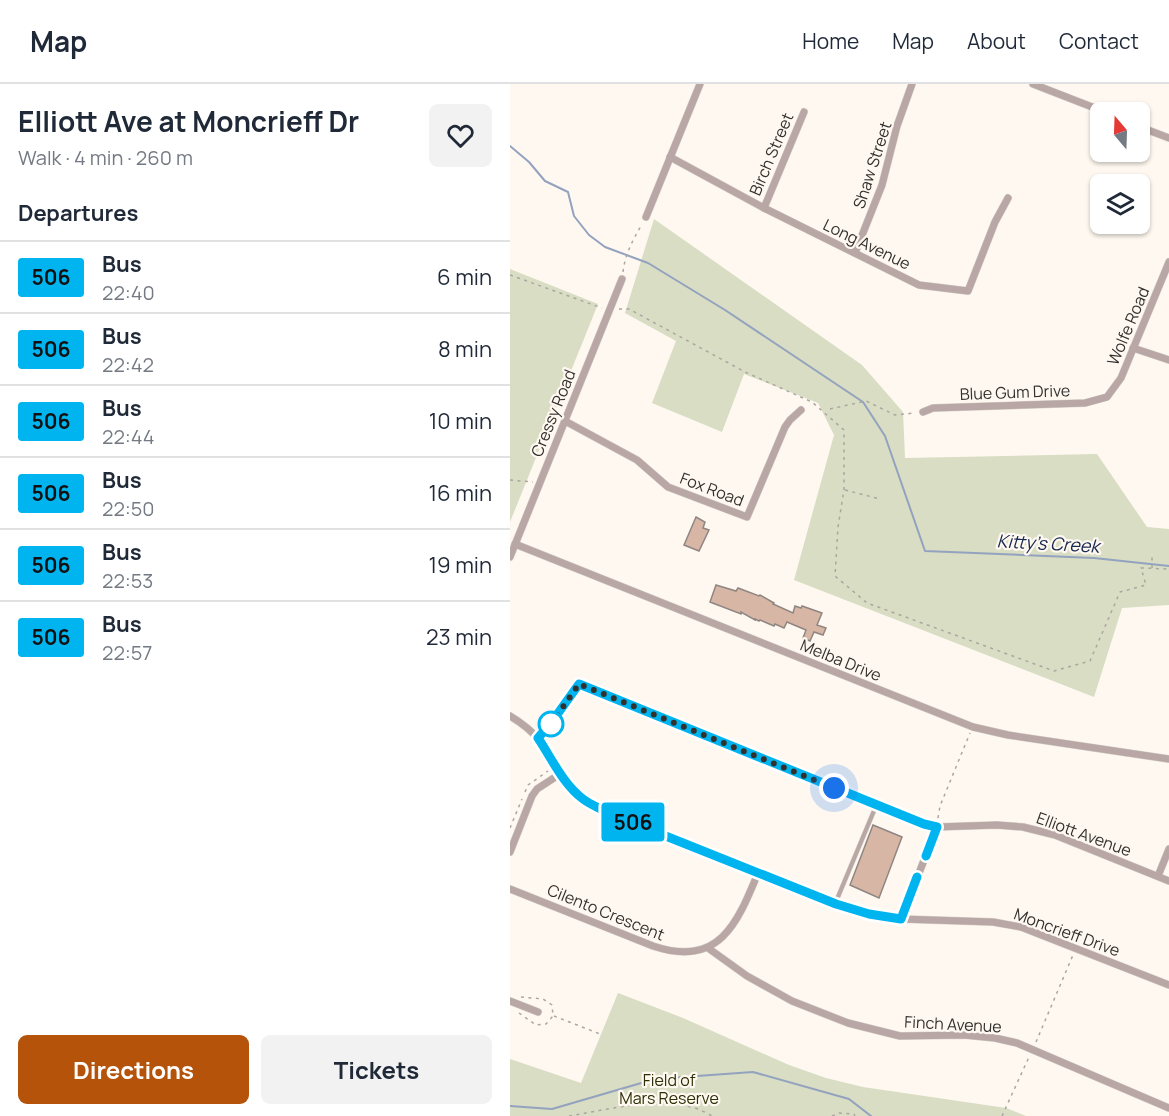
<!DOCTYPE html>
<meta charset="utf-8">
<style>
body{margin:0;font-family:Manrope,sans-serif;background:#f2f2f3;color:#1f2937;height:100vh;display:flex;flex-direction:column;font-size:22px;white-space:nowrap}
*{box-sizing:border-box;margin:0}
p{font-size:20px;color:#747a83}
.icon{flex:none;width:33px;height:33px;fill:none;stroke:currentColor;stroke-width:2;stroke-linecap:round;stroke-linejoin:round}
.map{position:relative;flex:1;overflow:hidden}
.sheet{display:flex;flex-direction:column;background:#fff;width:510px}
.sheet>*{flex:none}
.badge{padding:0 12px;border-radius:4px;font-size:21px;line-height:39px}
.needle{width:39px;rotate:341deg}
.fabs{position:absolute;left:580px;top:18px;display:grid;gap:12px}
.fabs a{display:grid;place-items:center;width:60px;height:60px;border-radius:9px;background:#fff;box-shadow:0 2px 4px #0004;font-size:30px}
.you{position:absolute;width:30px;height:30px;margin:-15px;border:4px solid #fff;border-radius:50%;background:#1a73e8;box-shadow:0 0 0 9px #1a73e833}
.map>.badge{position:absolute;translate:-50% -50%;box-shadow:0 0 0 3px #fff}
h2{padding:0 18px;font-size:22px;line-height:54px}
.round{display:grid;place-items:center;flex:none;width:63px;height:63px;border-radius:9px;background:#f2f2f3}
.summary{display:flex;align-items:center;justify-content:space-between;height:102px;padding:0 18px}
h1{font-size:28px;font-weight:700;line-height:45px}
.action{display:flex;gap:12px;margin-top:auto;padding:12px 18px}
.action a{flex:1;height:69px;border-radius:9px;background:#b45309;color:#fff;font-size:24px;font-weight:700;line-height:69px;text-align:center}
.action a+a{background:#f2f2f3;color:#1f2937}
ul{padding:0;list-style:none}
li{display:flex;align-items:center;gap:18px;height:72px;padding:0 18px;border-top:2px solid #e0e1e3}
li div{flex:1}
li b{display:block;font-size:22px}
li em{font-style:normal}
li .badge{min-width:66px;font-weight:700;text-align:center}
header{display:flex;align-items:center;gap:36px;box-sizing:border-box;height:84px;padding:0 30px;background:#fff;border-bottom:2px solid #e0e1e3}
header strong{font-size:28px}
nav{display:flex;gap:33px;margin-inline-start:auto;font-size:21px}
main{display:flex;flex:1;min-height:0}
.map>svg:first-child{display:block}
.green{fill:#d8ddc3}
.lines{fill:none;stroke-linecap:round;stroke-linejoin:round}
.stream{stroke:#93a2bf;stroke-width:2}
.building{fill:#d7b6a5;stroke:#8f8682;stroke-width:1.5}
.service-casing{stroke:#d9d4cd;stroke-width:5}
.minor-casing{stroke:#d9d4cd;stroke-width:8}
.path{stroke:#aba6a0;stroke-width:1.5;stroke-dasharray:3 4.5;stroke-linecap:butt}
.service{stroke:#b9a7a6;stroke-width:4}
.minor{stroke:#b9a7a6;stroke-width:7}
.line-casing{stroke:#fff;stroke-width:14}
.line{stroke:#00b5ef;stroke-width:9}
.walk{stroke:#33312e;stroke-width:6;stroke-dasharray:0 10.8}
.stop-dot{fill:#fff;stroke:#00b5ef;stroke-width:3}
.labels{text-anchor:middle;dominant-baseline:central;stroke-width:4.5;stroke-linejoin:round;paint-order:stroke}
.street-label{font-size:16px;fill:#33312e;stroke:#fef8f0}
.park-label{font-size:16px;fill:#2c3006;stroke:#fef8f0}
.water-label{font-size:18px;font-style:italic;fill:#172951;stroke:#fef8f0}
</style>
<header>
<strong>Map</strong>
<nav><a>Home</a><a>Map</a><a>About</a><a>Contact</a></nav>
</header>
<main>
<section class="sheet">
<div class="summary"><div><h1>Elliott Ave at Moncrieff Dr</h1><p>Walk · 4 min · 260 m</p></div><a class="round"><svg class="icon" aria-label="heart" viewBox="0 0 24 24"><path d="M12 20l-8-8c-3-5 5-10 8-4 3-6 11-1 8 4z"/></svg></a></div>
<h2>Departures</h2>
<ul>
<li><span class="badge" style="background:#00b5ef;color:#111">506</span><div><b>Bus</b><p>22:40</p></div><em>6 min</em></li>
<li><span class="badge" style="background:#00b5ef;color:#111">506</span><div><b>Bus</b><p>22:42</p></div><em>8 min</em></li>
<li><span class="badge" style="background:#00b5ef;color:#111">506</span><div><b>Bus</b><p>22:44</p></div><em>10 min</em></li>
<li><span class="badge" style="background:#00b5ef;color:#111">506</span><div><b>Bus</b><p>22:50</p></div><em>16 min</em></li>
<li><span class="badge" style="background:#00b5ef;color:#111">506</span><div><b>Bus</b><p>22:53</p></div><em>19 min</em></li>
<li><span class="badge" style="background:#00b5ef;color:#111">506</span><div><b>Bus</b><p>22:57</p></div><em>23 min</em></li>
</ul>
<div class="action"><a>Directions</a><a>Tickets</a></div>
</section>
<div class="map">
<svg width="659" height="1032" viewBox="0 0 659 1032">
<rect width="100%" height="100%" fill="#fef8f0"/>
<g class="green">
<polygon points="144,135 352,281 393,328 395,374 587,370 637,443 659,445 659,521 612,524 584,613 284,496 324,351 308,319 234,290 212,348 142,319 166,257 115,229"/>
<polygon points="0,185 88,220 0,438"/>
<polygon points="108,909 173,934 279,981 316,994 353,1003 496,1024 516,1032 0,1032 0,975 71,999"/>
</g>
<g class="lines">
<g class="stream">
<polyline points="0,62 19,78 35,97 58,108 64,132 79,151 95,163 138,179 215,226 353,318 375,352 415,467 584,474 659,482"/>
<polyline points="0,1022 42,1025 145,995 243,988 339,1015 361,1032"/>
</g>
</g>
<g class="building">
<polygon points="186,433 195,438 193,444 199,446 189,467 174,461"/>
<polygon points="206,501 226,507 228,504 249,512 250,511 264,519 263,520 283,529 285,522 291,524 292,522 312,529 307,541 316,544 313,551 304,548 300,557 293,554 296,546 277,538 274,544 265,540 264,542 250,536 249,537 245,535 245,536 231,528 231,530 200,518"/>
<polygon points="363,741 392,753 369,814 340,801"/>
</g>
<g class="lines">
<g class="service-casing">
<polyline id="service" points="325,820 366,722"/>
</g>
<g class="minor-casing">
<g id="minor">
<polyline points="523,0 595,28"/>
<polyline points="630,43 659,54"/>
<polyline points="160,73 254,124 409,201 458,207 485,138 498,114"/>
<polyline points="254,124 294,28"/>
<polyline points="136,133 190,0"/>
<polyline points="345,169 372,101 387,42 402,0"/>
<polyline points="623,264 659,276"/>
<polyline points="413,328 423,324 575,319 597,313 611,294 659,178"/>
<polyline points="55,337 127,376 158,403 237,433 275,343 280,336 291,326"/>
<polyline points="5,460 463,643 498,651 659,675"/>
<polyline points="0,473 112,195"/>
<path d="M 0,632 C 10,638 21,646 29,656 C 41,672 49,691 63,706 C 73,717 85,722 98,729 L 347,827 L 391,835 L 483,838 L 511,843 L 659,901"/>
<polyline points="28,654 41,639 69,600 414,740 427,743 487,741 513,743 545,751 659,797"/>
<polyline points="0,768 22,712 27,705 50,690"/>
<polyline points="648,792 659,765"/>
<path d="M 0,805 L 143,862 C 209,884 227,840 248,789"/>
<polyline points="391,835 427,743"/>
<polyline points="198,864 237,892 282,917 338,939 390,952 454,951 485,954 507,959 659,1024"/>
<polyline points="0,917 28,928"/>
</g>
</g>
<g class="path">
<polyline points="602,24 613,28"/>
<path d="M 113,188 C 115,170 123,156 132,140"/>
<polyline points="0,191 92,224"/>
<polyline points="109,225 119,225 235,288 302,318 334,346 334,406 328,443 325,492 357,519 544,587 580,577 610,508 636,501 631,484 659,485"/>
<polyline points="320,325 356,317 385,331 405,329"/>
<polyline points="0,396 23,398"/>
<polyline points="335,406 370,415"/>
<polyline points="642,484 642,473"/>
<polyline points="15,708 18,701 38,687"/>
<polyline points="428,734 430,722 460,649"/>
<polyline points="0,744 12,715"/>
<polyline points="9,929 26,941 36,940 43,932 42,921 33,915 11,913"/>
<polyline points="44,932 90,950"/>
<polyline points="526,958 563,871"/>
<path d="M 59,1032 C 101,1025 144,1013 185,1024 C 191,1026 197,1029 202,1032"/>
<polyline points="322,1032 329,1029 344,1030 345,1032"/>
<polyline points="492,1032 519,973"/>
</g>
<use href="#service" class="service"/>
<use href="#minor" class="minor"/>
</g>
<g class="lines">
<g class="line-casing">
<path id="line" d="M 407,793 L 391,835 L 359,830 L 326,820 L 98,729 C 90,724 81,721 73,715 C 53,700 42,675 28,654 L 41,639 L 69,600 L 414,740 L 427,743 L 416,772"/>
</g>
<use href="#line" class="line"/>
<polyline class="walk" points="41,640 69,600 324,704"/>
</g>
<circle class="stop-dot" cx="41" cy="640" r="12"/>
<g class="labels">
<g class="street-label">
<text transform="translate(261 70) rotate(-67)">Birch Street</text>
<text transform="translate(362 81) rotate(-72)">Shaw Street</text>
<text transform="translate(357 160) rotate(26)">Long Avenue</text>
<text transform="translate(618 242) rotate(-67)">Wolfe Road</text>
<text transform="translate(505 308) rotate(-2)">Blue Gum Drive</text>
<text transform="translate(43 329) rotate(-68)">Cressy Road</text>
<text transform="translate(202 405) rotate(21)">Fox Road</text>
<text transform="translate(331 576) rotate(22)">Melba Drive</text>
<text transform="translate(574 750) rotate(20)">Elliott Avenue</text>
<text transform="translate(96 828) rotate(22)">Cilento Crescent</text>
<text transform="translate(557 848) rotate(20)">Moncrieff Drive</text>
<text transform="translate(443 940) rotate(3)">Finch Avenue</text>
</g>
<g class="park-label">
<text x="159" y="996">Field of<tspan x="159" dy="18">Mars Reserve</tspan></text>
</g>
<g class="water-label">
<text transform="translate(538 459) rotate(3)">Kitty's Creek</text>
</g>
</g>
</svg>
<div class="fabs">
<a><svg class="needle" viewBox="-14 -14 28 28"><path d="M0-13l5 13h-10z" fill="#e53935"/><path d="M0 13l5-13h-10z" fill="#747a83"/></svg></a>
<a><svg class="icon" aria-label="layers" viewBox="0 0 24 24"><path d="M12 4l9 5-9 5-9-5zM3 14l9 5 9-5"/></svg></a>
</div>
<div class="you" style="left:324px;top:704px"></div>
<b class="badge" style="left:123px;top:738px;background:#00b5ef;color:#111">506</b>
</div>
</main>
